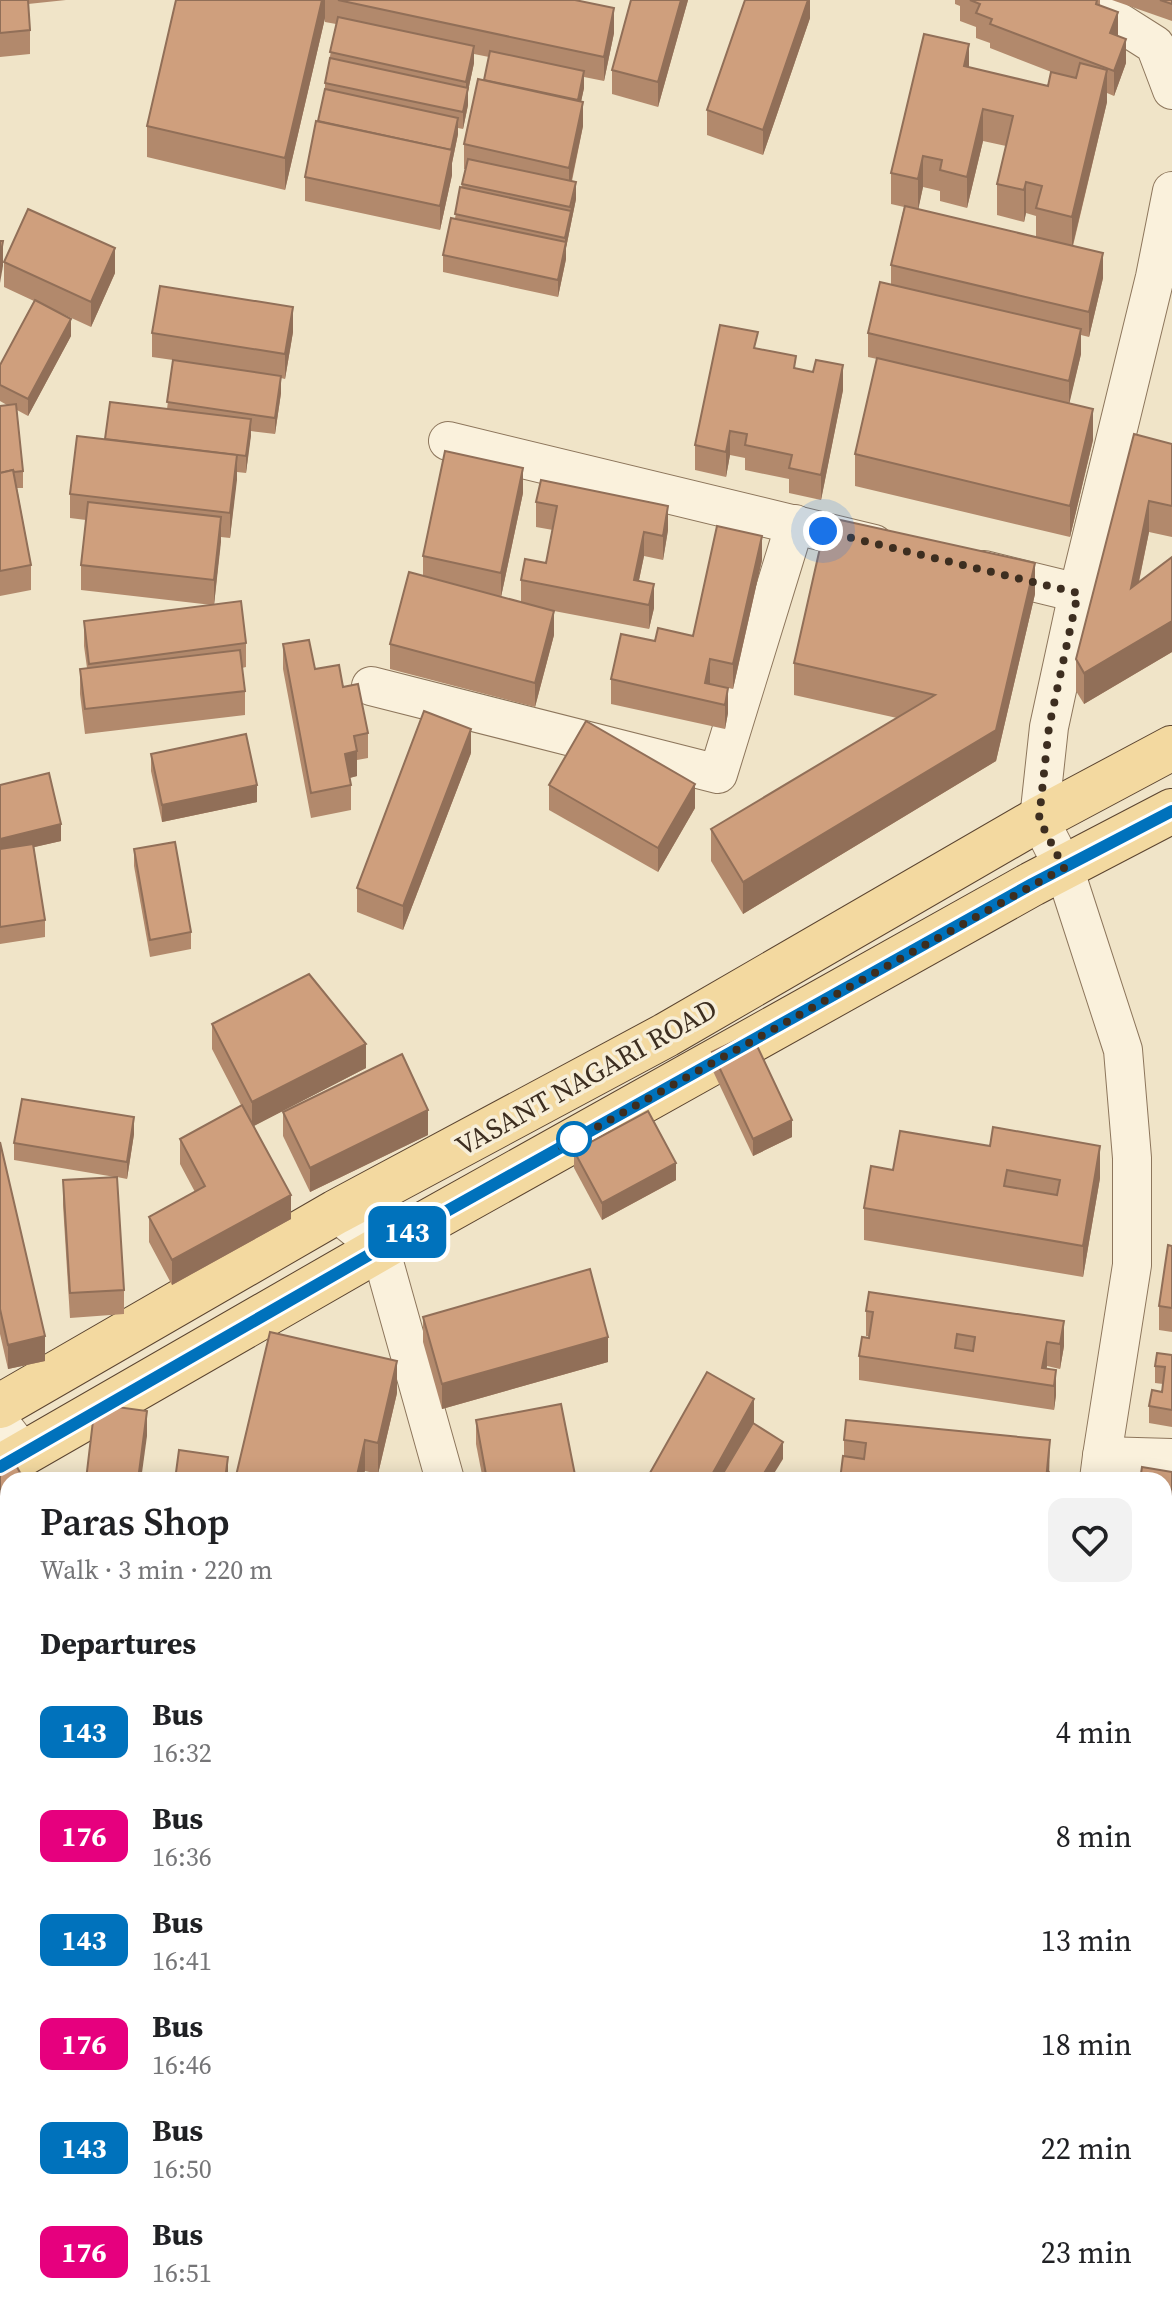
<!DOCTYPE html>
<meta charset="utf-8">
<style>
body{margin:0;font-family:"Source Serif 4",serif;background:#f2f2f2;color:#202124;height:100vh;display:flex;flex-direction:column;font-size:30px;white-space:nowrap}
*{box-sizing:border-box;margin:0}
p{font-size:26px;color:#757577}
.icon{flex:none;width:44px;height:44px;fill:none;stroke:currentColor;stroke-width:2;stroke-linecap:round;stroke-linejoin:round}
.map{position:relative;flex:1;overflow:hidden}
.drawer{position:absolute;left:0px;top:1472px;width:1172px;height:850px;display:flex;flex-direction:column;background:#fff;border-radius:24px 24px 0 0;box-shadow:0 4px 20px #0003}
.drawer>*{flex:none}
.badge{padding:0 16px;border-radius:12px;font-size:28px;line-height:52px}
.you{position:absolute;width:40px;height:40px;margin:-20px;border:6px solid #fff;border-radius:50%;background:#1a73e8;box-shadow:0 0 0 12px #1a73e833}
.map>.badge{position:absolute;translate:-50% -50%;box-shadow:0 0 0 4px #fff}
h2{padding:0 40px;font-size:30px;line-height:72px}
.round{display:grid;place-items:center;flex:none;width:84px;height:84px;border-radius:16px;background:#f2f2f2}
.overview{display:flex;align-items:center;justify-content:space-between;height:136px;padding:0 40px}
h1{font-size:38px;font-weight:600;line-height:60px}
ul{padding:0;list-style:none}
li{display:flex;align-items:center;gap:24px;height:104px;padding:0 40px}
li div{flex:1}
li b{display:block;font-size:30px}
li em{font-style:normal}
li .badge{min-width:88px;font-weight:700;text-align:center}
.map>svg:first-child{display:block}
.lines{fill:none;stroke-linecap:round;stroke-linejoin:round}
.street-casing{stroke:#8d765c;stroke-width:40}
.secondary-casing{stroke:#6f573f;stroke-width:46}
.primary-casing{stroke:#5b4430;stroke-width:46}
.street{stroke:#faf1dc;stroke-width:38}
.secondary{stroke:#faf1dc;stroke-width:44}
.primary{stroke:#f3d9a0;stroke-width:44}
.wall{fill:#b2896c;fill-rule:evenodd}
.shaded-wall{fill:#916f58}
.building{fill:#cf9f7d;stroke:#916f58;stroke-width:2;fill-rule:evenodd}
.line-casing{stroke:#fff;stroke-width:18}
.line{stroke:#0072bc;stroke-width:12}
.walk{stroke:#3d2e20;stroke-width:8;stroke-dasharray:0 14.4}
.stop-dot{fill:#fff;stroke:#0072bc;stroke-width:4}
.labels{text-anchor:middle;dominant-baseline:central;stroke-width:7;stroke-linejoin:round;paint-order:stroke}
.street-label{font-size:28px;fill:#3d2e20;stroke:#f7eed8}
</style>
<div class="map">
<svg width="1172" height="2321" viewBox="0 0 1172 2321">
<rect width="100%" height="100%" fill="#f0e4c8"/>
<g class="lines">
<g class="street-casing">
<g id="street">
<polyline points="1084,0 1155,45 1172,90"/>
<polyline points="448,441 874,544"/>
<polyline points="984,570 1078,593"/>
<polyline points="371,686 718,774 795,524"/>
<polyline points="336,1212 380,1248 445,1480"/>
<polyline points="0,1423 24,1454"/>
<polyline points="1102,1456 1132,1265 1132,1158 1123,1050 1064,868 1039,819 1049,727 1078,593 1155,277 1172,191"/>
<polyline points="1099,1479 1102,1456 1172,1458"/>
<polyline points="1164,1680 1172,1681"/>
<polyline points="383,2321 384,2314"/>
<polyline points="998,2321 998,2314"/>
</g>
</g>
<g class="secondary-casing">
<g id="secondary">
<polyline points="0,1951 8,1951"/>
<polyline points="1164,2097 1172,2099"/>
</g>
</g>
<g class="primary-casing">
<g id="primary">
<polyline points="0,1406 336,1212 666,1035 1039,819 1172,748"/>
<polyline points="0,1467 395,1240 1032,884 1172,811"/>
</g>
</g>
<use href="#street" class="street"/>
<use href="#secondary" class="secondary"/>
<use href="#primary" class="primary"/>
</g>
<g class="wall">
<polygon points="0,0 66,0 28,4 30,30 30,54 0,57"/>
<polygon points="176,0 575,0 614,33 604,81 584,77 584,88 581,101 583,126 572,181 576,199 566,248 566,259 558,297 443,272 443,255 455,218 465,169 464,169 464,144 484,80 489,57 474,54 474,63 468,91 468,105 463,129 458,128 458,134 452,163 452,175 440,230 305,201 305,177 325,89 325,83 336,24 325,22 325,18 285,190 147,157 147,126"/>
<polygon points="631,0 688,0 658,107 612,94 612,70"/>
<polygon points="810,0 810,18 763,155 707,135 707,110"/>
<path d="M 955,0 L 1100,0 L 1100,5 L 1118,35 L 1126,63 L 1114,96 L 1107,93 L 1107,102 L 1073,246 L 1103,278 L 1089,337 L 1081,335 L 1081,354 L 1069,403 L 1093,440 L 1070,537 L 855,486 L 855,454 L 877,359 L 868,357 L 868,333 L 891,284 L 891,265 L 904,207 L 891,204 L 891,173 L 969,67 L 1048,86 L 1054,73 L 990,48 L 990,43 L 976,38 L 976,27 L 960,21 L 960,6 L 955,4 ZM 983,141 L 1006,146 L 997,184 L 997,215 L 1024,222 L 1026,213 L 1036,216 L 1036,237 L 918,209 L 923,187 L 940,191 L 940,201 L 967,208 Z"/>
<polygon points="1112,0 1172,0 1172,21"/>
<polygon points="4,262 115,273 91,327 52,309 71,336 28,416 17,410 23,471 23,488 17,488 31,565 31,590 0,596 0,406 7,405 0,401 0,365 34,301 4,287"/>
<polygon points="293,332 285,379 281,378 281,393 275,434 251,431 246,473 237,472 230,538 221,537 214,605 246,643 246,667 242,668 245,691 245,715 85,734 80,694 80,669 87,668 84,646 84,621 212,605 81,590 81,565 86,520 70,518 70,494 105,439 167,409 173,360 152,357 152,333"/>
<polygon points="758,348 796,368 843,390 821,500 789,493 789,479 745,470 745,458 730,455 726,477 695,470 695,445"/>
<polygon points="1172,444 1172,537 1149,532 1139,582 1172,557 1172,652 1084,704 1076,691 1076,659"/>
<polygon points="541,480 668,530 663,560 644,556 639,580 654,608 649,629 554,611 554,635 535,707 390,669 390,644 423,576 423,556 523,493 501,597 521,602 521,580 546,563 553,530 536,527 536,502"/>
<polygon points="762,560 733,689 710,684 728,688 728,713 725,729 611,704 611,679 655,641 693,636"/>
<polygon points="1035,594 996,761 743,914 711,861 711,829 897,718 794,695 794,663"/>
<polygon points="283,644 315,669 343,687 368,733 368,758 357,760 357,776 350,778 351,785 351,810 311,818 283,669"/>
<polygon points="471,753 403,930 357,912 357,888"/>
<polygon points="151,754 257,802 162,822 151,771"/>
<polygon points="0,785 61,841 34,847 45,920 45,937 0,944"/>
<polygon points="549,785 695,808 658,872 549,810"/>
<polygon points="134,849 191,932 191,949 150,957 134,866"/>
<polygon points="212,1024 366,1068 253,1126 291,1219 172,1285 149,1242 149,1217 195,1192 180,1164 180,1139 241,1105 212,1049"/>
<polygon points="712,1052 792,1137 753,1156 712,1069"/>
<polygon points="283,1112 428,1135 310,1192 283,1136"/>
<polygon points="900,1131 1100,1178 1083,1277 864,1240 864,1208 893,1170"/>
<polygon points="134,1134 127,1179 117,1177 124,1290 124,1314 70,1318 63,1205 63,1180 115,1177 14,1160 14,1143"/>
<polygon points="0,1142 45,1361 8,1369 0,1334"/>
<polygon points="574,1151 676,1180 602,1220 574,1168"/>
<polygon points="1172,1246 1172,1332 1159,1330 1159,1306"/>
<polygon points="866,1311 1064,1321 1064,1346 1060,1369 1047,1366 1046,1369 1056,1370 1056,1395 1054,1410 859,1380 859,1356 869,1336 866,1336"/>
<polygon points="423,1317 608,1362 442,1409 423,1342"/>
<polygon points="1172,1355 1172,1427 1149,1423 1149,1406 1162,1392 1163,1384 1155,1383 1155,1366"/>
<polygon points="397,1393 378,1474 365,1471 235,1480"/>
<polygon points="476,1420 576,1480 483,1480 476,1444"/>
<polygon points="844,1440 1050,1471 1049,1480 840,1480 844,1457"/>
<polygon points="1172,1472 1172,1661 1164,1660 1164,1480"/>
<polygon points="1164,1739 1172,1740 1172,1850 1164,1848"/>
<polygon points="8,1831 8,1887 3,1886 3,1862"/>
<polygon points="1164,1920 1172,1922 1172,2026 1164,2024"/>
<polygon points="0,1975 8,1976 8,2165 7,2175 3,2174 0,2224"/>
<polygon points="1164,2131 1172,2133 1172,2236 1164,2234"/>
<polygon points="1172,2258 1172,2306 1169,2321 1034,2321 1034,2314 1164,2314"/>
</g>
<g class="shaded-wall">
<polygon points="322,0 325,0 325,18 285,190 285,158"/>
<polygon points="681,0 688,0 658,107 658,82"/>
<polygon points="808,0 810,0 810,18 763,155 763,130"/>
<polygon points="614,8 614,33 604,81 604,57"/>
<polygon points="1118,12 1118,37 1110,33"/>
<polygon points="1126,39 1126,63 1114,96 1114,71"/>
<polygon points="969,44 969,76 964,66"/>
<polygon points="474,46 474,63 468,91 468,105 463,129 463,112 466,96 466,82"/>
<polygon points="1107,70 1107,102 1072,248 1072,217"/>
<polygon points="584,71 584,88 577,121 577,104"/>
<polygon points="583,102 583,126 569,192 569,168"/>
<polygon points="983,109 983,141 967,208 967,177"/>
<polygon points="458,118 458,134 452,163 452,175 440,230 440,206"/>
<polygon points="923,156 923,187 918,211 918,179"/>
<polygon points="576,182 576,199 566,248 566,259 558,297 558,280 565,250 565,238"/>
<polygon points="1026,182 1026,213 1024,222 1024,190"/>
<polygon points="3,241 3,266 0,283 0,258"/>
<polygon points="115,248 115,273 91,327 91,302"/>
<polygon points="1103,253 1103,278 1089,337 1089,312"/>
<polygon points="293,307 293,332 285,379 285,354"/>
<polygon points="71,319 71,336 28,416 28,399"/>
<polygon points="1081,329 1081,354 1069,405 1069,381"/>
<polygon points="843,365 843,390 821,500 821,475"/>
<polygon points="281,376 281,393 275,434 275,418"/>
<polygon points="1093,409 1093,440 1070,537 1070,506"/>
<polygon points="251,419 251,436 246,473 246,456"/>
<polygon points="730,431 730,455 726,477 726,452"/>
<polygon points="237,455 237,480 230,538 230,513"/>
<polygon points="523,468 523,493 501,597 501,573"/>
<polygon points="1149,501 1149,532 1131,619 1131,588"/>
<polygon points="668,506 668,530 663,560 663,536"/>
<polygon points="221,517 221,542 214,605 214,580"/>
<polygon points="644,532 644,556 634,604 634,580"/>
<polygon points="762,536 762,560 733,689 733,664"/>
<polygon points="1035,563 1035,594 996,761 743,914 743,882 996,730"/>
<polygon points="654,584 654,608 649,629 649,605"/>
<polygon points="554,611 554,635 535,707 535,683"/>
<polygon points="1172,621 1172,652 1084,704 1084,673"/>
<polygon points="710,659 710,684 705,683"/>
<polygon points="728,688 728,713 725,729 725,705"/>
<polygon points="471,729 471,753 403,930 403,906"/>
<polygon points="357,751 357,776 345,779 345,754"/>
<polygon points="695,784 695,808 658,872 658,848"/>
<polygon points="257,785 257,802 162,822 162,805"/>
<polygon points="61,824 61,841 0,855 0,839"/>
<polygon points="366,1044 366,1068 252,1127 252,1102"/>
<polygon points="428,1110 428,1135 310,1192 310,1168"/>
<polygon points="134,1117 134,1134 127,1179 127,1162"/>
<polygon points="792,1120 792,1137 753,1156 753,1139"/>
<polygon points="1100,1146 1100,1178 1083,1277 1083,1246"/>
<polygon points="676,1163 676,1180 602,1220 602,1203"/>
<polygon points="291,1195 291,1219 172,1285 172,1260"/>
<polygon points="1064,1321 1064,1346 1060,1369 1060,1344"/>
<polygon points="45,1336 45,1361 8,1369 8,1345"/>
<polygon points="608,1337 608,1362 442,1409 442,1384"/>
<polygon points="1047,1342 1047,1366 1044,1384 1042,1368"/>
<polygon points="397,1361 397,1393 378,1474 378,1443"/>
<polygon points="1056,1370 1056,1395 1054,1410 1054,1386"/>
<polygon points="754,1399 754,1423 722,1480 709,1480"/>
<polygon points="147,1411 147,1436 141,1480 138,1480"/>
<polygon points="365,1440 365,1471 363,1480 356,1480"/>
<polygon points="1050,1440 1049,1480 1046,1480"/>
<polygon points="783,1442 783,1459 770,1480 760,1480"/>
<polygon points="228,1457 228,1474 227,1480 225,1480"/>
<polygon points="8,1532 8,1563 0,1568 0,1536"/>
<polygon points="8,1742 8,1767 0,1822 0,1797"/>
<polygon points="2,1845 2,1870 0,1888 0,1863"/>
<polygon points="3,2160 3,2184 0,2224 0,2200"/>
<polygon points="1172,2275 1172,2306 1169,2321 1163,2321"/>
</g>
<g class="building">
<polygon points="0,0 28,0 30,30 0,33"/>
<polygon points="176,0 322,0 285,158 147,126"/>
<polygon points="338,0 575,0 614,8 604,57"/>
<polygon points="631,0 681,0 658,82 612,70"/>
<polygon points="745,0 808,0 763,130 707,110"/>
<polygon points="970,0 1097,0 1096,4 1118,12 1110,33 1126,39 1114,71 990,24 992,19 976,13 980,4"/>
<polygon points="1160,0 1172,0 1172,4"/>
<polygon points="338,17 474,46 466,82 330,52"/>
<polygon points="924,34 969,44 964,66 1048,86 1051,72 1076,78 1080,63 1107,70 1072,217 1036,208 1042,186 1026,182 1024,190 997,184 1013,116 983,109 967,177 940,170 942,160 923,156 918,179 891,173"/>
<polygon points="490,51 584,71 578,100 484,80"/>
<polygon points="330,58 468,88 463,112 325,83"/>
<polygon points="478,79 583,102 569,168 464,144"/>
<polygon points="325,89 458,118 451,150 318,121"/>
<polygon points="316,121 452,150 440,206 305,177"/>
<polygon points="468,159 576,182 570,207 462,184"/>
<polygon points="460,187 571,211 565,238 455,214"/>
<polygon points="905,206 1103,253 1089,312 891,265"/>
<polygon points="28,209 115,248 91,302 4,262"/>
<polygon points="451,218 566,242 558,280 443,255"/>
<polygon points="0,241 3,241 0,258"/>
<polygon points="880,282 1081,329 1069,381 868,333"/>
<polygon points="160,286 293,307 285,354 152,333"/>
<polygon points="35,300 71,319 28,399 0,385 0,365"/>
<polygon points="720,325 758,332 754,348 796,356 794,368 813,372 816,360 843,365 821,475 789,468 792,455 745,445 747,434 730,431 726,452 695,445"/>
<polygon points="877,358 1093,409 1070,506 855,454"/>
<polygon points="173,360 281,376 275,418 167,402"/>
<polygon points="110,402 251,419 246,456 105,439"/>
<polygon points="16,404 23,471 14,472 13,470 0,473 0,406"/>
<polygon points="1134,434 1172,444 1172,506 1149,501 1131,588 1172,557 1172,621 1084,673 1076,659"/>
<polygon points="77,436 237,455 230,513 70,494"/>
<polygon points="445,451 523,468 501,573 423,556"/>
<polygon points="13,470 31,565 0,571 0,473"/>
<polygon points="541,480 668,506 663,536 644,532 634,580 654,584 649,605 521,580 525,559 546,563 557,506 536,502"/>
<polygon points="88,502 221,517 214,580 81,565"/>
<polygon points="827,517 1035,563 996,730 743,882 711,829 935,695 794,663"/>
<polygon points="717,526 762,536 733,664 710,659 705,683 728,688 725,705 611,679 621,634 655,641 658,628 693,636"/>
<polygon points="409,572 554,611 535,683 390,644"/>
<polygon points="241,601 246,643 89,664 84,621"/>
<polygon points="309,640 315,669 339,665 343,687 358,684 368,733 354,736 357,751 345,754 351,785 311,793 283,644"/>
<polygon points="240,650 245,691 85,709 80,669"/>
<polygon points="424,711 471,729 403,906 357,888"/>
<polygon points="586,721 695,784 658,848 549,785"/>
<polygon points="246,734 257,785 162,805 151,754"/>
<polygon points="49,773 61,824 0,839 0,785"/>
<polygon points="175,842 191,932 150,940 134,849"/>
<polygon points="33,844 45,920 0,927 0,849"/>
<polygon points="309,974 366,1044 252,1102 212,1024"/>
<polygon points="751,1033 792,1120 753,1139 712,1052"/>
<polygon points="402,1054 428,1110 310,1168 283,1112"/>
<polygon points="22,1099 134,1117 127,1162 14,1143"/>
<polygon points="242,1105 291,1195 172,1260 149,1217 205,1186 180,1139"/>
<polygon points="648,1111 676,1163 602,1203 574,1151"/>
<path d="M 993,1127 L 1100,1146 L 1083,1246 L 864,1208 L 871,1166 L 893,1170 L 900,1131 L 990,1146 ZM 1007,1170 L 1060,1180 L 1057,1195 L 1004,1186 Z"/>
<polygon points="0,1142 45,1336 8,1345 0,1309"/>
<polygon points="117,1177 124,1290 70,1293 63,1180"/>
<polygon points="1168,1245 1172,1246 1172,1308 1159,1306"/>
<polygon points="590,1269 608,1337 442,1384 423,1317"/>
<path d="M 869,1292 L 1064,1321 L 1060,1344 L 1047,1342 L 1042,1368 L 1056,1370 L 1054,1386 L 859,1356 L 862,1337 L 869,1338 L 873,1312 L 866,1311 ZM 957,1334 L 975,1337 L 973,1351 L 955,1348 Z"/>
<polygon points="270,1332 397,1361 378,1443 365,1440 356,1480 235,1480"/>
<polygon points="1157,1353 1172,1355 1172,1410 1149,1406 1152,1390 1162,1392 1165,1367 1155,1366"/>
<polygon points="707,1372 754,1399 709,1480 646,1480"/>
<polygon points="95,1404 147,1411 138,1480 86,1480"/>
<polygon points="561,1404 576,1480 487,1480 476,1420"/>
<polygon points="846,1420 1050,1440 1046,1480 840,1480 843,1456 864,1459 866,1443 844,1440"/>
<polygon points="753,1423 783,1442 760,1480 719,1480"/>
<polygon points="179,1450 228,1457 225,1480 175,1480"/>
<polygon points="10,1454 24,1480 8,1480 8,1532 0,1536 0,1460"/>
<polygon points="1142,1467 1172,1472 1172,1546 1164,1545 1164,1480 1140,1480"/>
<polygon points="1164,1551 1172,1552 1172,1637 1164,1636"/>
<polygon points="0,1658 8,1659 8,1742 0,1797"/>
<polygon points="1164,1739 1172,1740 1172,1781 1170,1793 1172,1794 1172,1818 1164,1816"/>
<polygon points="8,1831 8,1863 3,1862"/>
<polygon points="0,1845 2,1845 0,1863"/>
<polygon points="1164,1920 1172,1922 1172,1994 1164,1993"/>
<polygon points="0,1975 8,1976 8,2020 0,2018"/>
<polygon points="0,2030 8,2030 7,2150 0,2150"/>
<polygon points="1164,2131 1172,2133 1172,2204 1164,2203"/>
<polygon points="0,2160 3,2160 0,2200"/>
<polygon points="1164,2257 1172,2258 1172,2275 1163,2321 1148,2321 1114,2314 1164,2314"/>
<polygon points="33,2314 68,2314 137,2319 138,2314 213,2314 212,2321 32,2321"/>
<rect x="273" y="2314" width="64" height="7"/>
<polygon points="401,2314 475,2314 474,2321 400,2321"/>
<rect x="486" y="2314" width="129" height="7"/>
<polygon points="733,2314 955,2314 954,2321 733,2321"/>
</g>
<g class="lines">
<g class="line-casing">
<polyline id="line" points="0,1467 395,1240 1032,884 1172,811"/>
</g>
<use href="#line" class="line"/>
<polyline class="walk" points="574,1139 561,1147 1064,868 1039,819 1049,727 1078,593 823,531"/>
</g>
<circle class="stop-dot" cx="574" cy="1139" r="16"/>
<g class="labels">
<g class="street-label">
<text transform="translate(586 1077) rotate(-29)">VASANT NAGARI ROAD</text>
</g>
</g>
</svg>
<div class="you" style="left:823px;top:531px"></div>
<b class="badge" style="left:407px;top:1232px;background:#0072bc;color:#fff">143</b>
<section class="drawer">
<div class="overview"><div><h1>Paras Shop</h1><p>Walk · 3 min · 220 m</p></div><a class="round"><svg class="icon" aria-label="heart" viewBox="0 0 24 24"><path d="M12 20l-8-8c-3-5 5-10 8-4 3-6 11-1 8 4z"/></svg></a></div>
<h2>Departures</h2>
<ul>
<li><span class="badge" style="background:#0072bc;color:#fff">143</span><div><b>Bus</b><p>16:32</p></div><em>4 min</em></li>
<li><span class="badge" style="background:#e6007e;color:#fff">176</span><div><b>Bus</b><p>16:36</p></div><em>8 min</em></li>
<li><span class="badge" style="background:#0072bc;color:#fff">143</span><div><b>Bus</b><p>16:41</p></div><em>13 min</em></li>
<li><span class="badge" style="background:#e6007e;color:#fff">176</span><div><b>Bus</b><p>16:46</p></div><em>18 min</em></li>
<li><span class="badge" style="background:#0072bc;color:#fff">143</span><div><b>Bus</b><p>16:50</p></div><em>22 min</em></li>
<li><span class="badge" style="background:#e6007e;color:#fff">176</span><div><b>Bus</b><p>16:51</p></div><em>23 min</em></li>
</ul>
</section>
</div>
